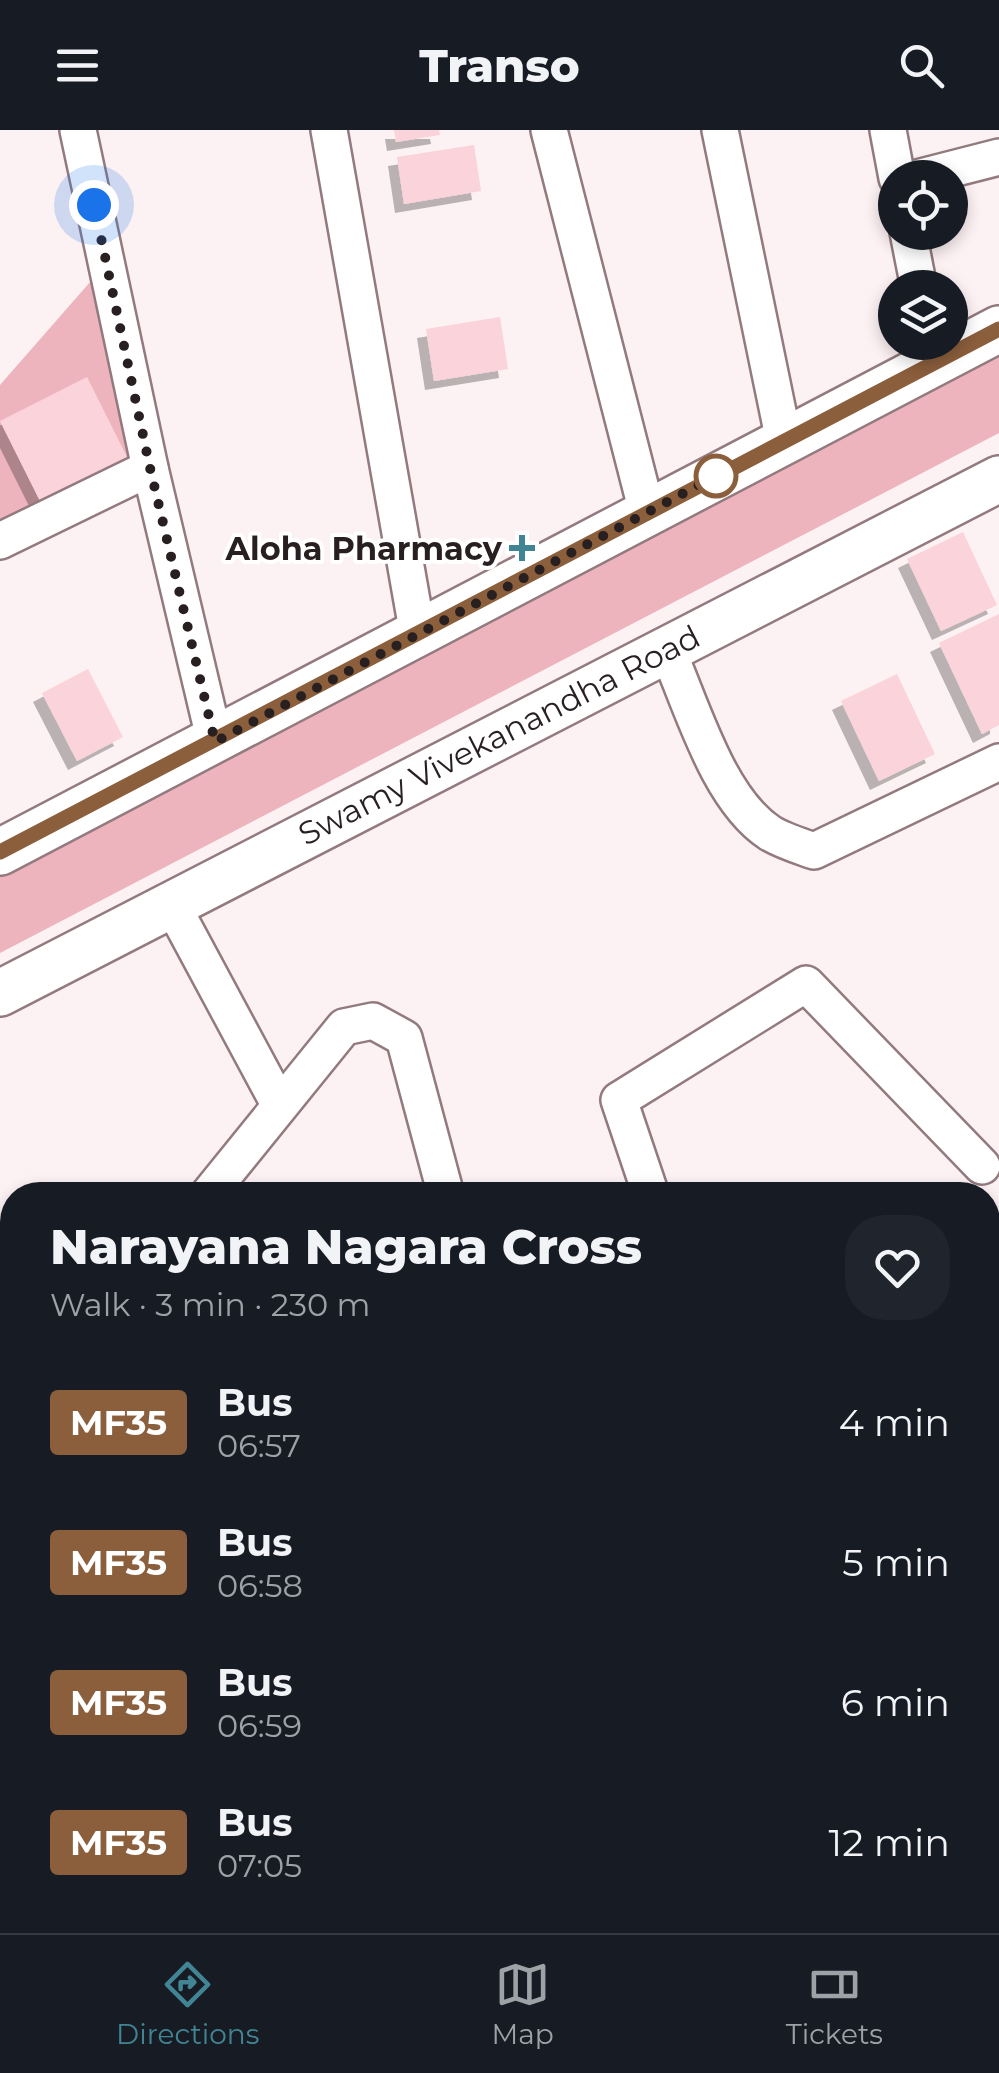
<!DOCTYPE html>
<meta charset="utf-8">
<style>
body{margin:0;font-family:Montserrat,sans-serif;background:#20242c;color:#f1f3f6;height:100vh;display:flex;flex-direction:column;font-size:38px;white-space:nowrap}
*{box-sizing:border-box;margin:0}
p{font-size:32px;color:#9ea1a6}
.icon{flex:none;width:55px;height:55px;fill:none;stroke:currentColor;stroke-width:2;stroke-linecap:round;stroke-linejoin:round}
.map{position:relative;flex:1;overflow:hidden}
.sheet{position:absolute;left:0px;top:1052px;width:1000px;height:752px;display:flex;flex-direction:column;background:#171b24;border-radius:40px 40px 0 0;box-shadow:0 5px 15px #0003}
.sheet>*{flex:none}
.badge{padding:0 20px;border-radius:8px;font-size:35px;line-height:65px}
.fabs{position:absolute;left:878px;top:30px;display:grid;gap:20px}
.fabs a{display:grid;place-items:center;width:90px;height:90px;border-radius:50%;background:#171b24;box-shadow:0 5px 15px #0003;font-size:50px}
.you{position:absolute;width:50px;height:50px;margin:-25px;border:8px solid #fff;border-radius:50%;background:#1a73e8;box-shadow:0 0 0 15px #1a73e833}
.map>.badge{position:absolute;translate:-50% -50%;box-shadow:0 0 0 5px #fff}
.round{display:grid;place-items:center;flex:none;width:105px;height:105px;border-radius:40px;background:#20242c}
.summary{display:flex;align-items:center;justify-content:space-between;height:170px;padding:0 50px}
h1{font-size:48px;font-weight:800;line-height:75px}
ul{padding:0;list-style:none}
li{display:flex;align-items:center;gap:30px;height:140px;padding:0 50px}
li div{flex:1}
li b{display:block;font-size:38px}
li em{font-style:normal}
li .badge{min-width:110px;font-weight:700;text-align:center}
header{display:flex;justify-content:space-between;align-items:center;height:130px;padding:0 50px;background:#171b24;font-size:45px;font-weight:800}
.tab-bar{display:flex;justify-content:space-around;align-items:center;height:140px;border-top:2px solid #363941;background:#171b24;font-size:28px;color:#9ea1a6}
.tab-bar a{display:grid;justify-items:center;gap:5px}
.tab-bar .current{color:#418494}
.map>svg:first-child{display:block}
.green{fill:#edb4be}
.building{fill:#fbd3da;filter:url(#shadow)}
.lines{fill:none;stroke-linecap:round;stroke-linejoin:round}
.minor-casing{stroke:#927a7e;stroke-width:40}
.major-casing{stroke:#927a7e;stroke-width:50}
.minor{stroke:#fff;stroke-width:35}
.major{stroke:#fff;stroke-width:45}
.line-casing{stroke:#fff;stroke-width:22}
.line{stroke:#8b5e3c;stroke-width:15}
.walk{stroke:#281f20;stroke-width:10;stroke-dasharray:0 18}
.stop-dot{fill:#fff;stroke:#8b5e3c;stroke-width:5}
.poi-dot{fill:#418494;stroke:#fff;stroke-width:4}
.labels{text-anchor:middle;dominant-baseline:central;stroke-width:8;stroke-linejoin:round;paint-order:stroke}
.poi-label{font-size:32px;font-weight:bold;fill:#281f20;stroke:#fff;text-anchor:end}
.street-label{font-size:32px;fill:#281f20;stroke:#fff}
</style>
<header><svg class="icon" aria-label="menu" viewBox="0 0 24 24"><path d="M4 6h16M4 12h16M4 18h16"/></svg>Transo<svg class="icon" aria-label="search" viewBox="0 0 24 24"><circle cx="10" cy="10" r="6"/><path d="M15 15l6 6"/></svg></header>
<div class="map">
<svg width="999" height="1803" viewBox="0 0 999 1803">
<defs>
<filter id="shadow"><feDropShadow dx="-9" dy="9" stdDeviation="0" flood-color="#0004"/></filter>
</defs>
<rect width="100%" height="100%" fill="#fcf1f3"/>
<g class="green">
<polygon points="98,143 139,329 0,398 0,255"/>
<polygon points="999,226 999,303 0,823 0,746"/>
</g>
<g class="building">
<polygon points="394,0 439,0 440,5 396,12"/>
<polygon points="474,15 481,61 404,74 397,27"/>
<polygon points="500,187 508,239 434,251 426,199"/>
<polygon points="87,247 129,331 42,375 0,291"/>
<polygon points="963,402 997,475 941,501 907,429"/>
<polygon points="999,484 999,595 982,604 939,513"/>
<polygon points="88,539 123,607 77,631 42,563"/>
<polygon points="897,544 935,624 879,651 841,571"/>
</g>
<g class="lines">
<g class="minor-casing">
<g id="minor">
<polyline points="78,0 150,338 215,612"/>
<polyline points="329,0 418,505"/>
<polyline points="549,0 647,382"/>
<polyline points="720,0 784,311"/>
<polyline points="888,0 897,48"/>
<polyline points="917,48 999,27"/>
<polyline points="908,102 919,158"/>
<polyline points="0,411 150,338"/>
<path d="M 667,519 C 692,576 718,669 770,703 C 783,711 800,716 814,721 L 999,632"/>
<polyline points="171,773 279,974"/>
<polyline points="208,1065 344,897 373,891 404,908 446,1065"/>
<polyline points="651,1065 619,970 806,854 982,1036"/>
<polyline points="0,1152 12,1192"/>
<polyline points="988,1543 999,1559"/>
<polyline points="203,1792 206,1803"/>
<polyline points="415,1792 418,1803"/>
</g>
</g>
<g class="major-casing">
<g id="major">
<polyline points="0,722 999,199"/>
<polyline points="0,863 999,349"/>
</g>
</g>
<use href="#minor" class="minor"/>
<use href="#major" class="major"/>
</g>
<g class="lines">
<g class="line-casing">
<polyline id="line" points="0,722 999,199"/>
</g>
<use href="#line" class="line"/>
<polyline class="walk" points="94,75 150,338 215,612 716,346"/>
</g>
<circle class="stop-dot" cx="716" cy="346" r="20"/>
<path class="poi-dot" d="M517 403h10v10h10v10h-10v10h-10v-10h-10v-10h10z"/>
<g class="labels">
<g class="poi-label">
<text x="502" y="418">Aloha Pharmacy</text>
</g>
<g class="street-label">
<text transform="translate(499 605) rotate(-27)">Swamy Vivekanandha Road</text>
</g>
</g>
</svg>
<div class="fabs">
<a><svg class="icon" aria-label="locate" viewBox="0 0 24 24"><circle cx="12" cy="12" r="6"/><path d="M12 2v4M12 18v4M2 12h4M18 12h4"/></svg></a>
<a><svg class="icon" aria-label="layers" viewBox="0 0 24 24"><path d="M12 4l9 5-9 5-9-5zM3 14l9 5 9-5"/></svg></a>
</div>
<div class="you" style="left:94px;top:75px"></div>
<section class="sheet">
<div class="summary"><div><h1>Narayana Nagara Cross</h1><p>Walk · 3 min · 230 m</p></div><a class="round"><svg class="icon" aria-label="heart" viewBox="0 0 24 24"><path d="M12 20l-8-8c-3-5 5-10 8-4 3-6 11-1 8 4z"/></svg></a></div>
<ul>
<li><span class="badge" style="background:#8b5e3c;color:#fff">MF35</span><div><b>Bus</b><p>06:57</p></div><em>4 min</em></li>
<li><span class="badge" style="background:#8b5e3c;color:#fff">MF35</span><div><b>Bus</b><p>06:58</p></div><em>5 min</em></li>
<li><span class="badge" style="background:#8b5e3c;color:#fff">MF35</span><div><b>Bus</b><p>06:59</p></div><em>6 min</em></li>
<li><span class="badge" style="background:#8b5e3c;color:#fff">MF35</span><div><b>Bus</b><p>07:05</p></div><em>12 min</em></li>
</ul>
</section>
</div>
<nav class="tab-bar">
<a class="current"><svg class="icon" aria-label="directions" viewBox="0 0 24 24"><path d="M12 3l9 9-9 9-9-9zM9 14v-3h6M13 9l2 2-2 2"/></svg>Directions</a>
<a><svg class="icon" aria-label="map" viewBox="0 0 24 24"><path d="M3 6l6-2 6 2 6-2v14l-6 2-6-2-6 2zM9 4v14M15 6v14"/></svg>Map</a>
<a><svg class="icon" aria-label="tickets" viewBox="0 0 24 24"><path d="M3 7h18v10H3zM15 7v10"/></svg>Tickets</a>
</nav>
